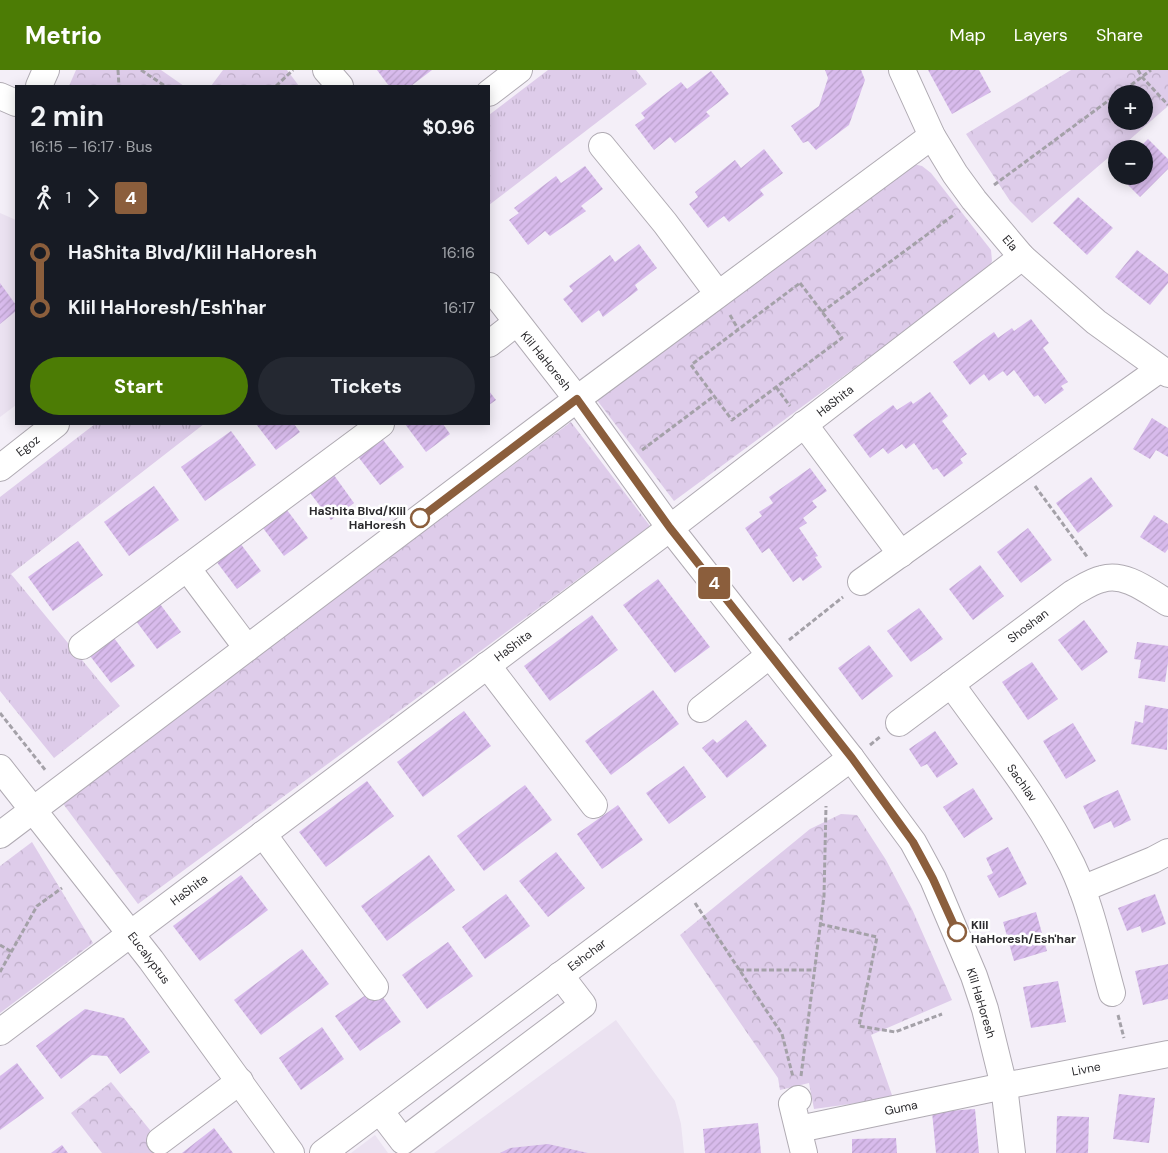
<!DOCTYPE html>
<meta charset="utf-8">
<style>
body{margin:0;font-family:"DM Sans",sans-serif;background:#242831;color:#f1f3f6;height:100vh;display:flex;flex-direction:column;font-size:19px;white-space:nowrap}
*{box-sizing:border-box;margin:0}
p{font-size:16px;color:#9ea1a6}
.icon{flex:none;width:28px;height:28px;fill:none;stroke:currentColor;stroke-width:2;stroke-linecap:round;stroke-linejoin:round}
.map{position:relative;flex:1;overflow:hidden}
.panel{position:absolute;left:15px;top:15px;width:475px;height:340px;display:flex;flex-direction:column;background:#171b24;border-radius:0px;box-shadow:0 2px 12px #0003}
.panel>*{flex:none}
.badge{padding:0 10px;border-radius:4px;font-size:18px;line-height:32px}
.fabs{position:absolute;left:1108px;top:15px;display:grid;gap:10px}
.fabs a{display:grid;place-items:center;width:45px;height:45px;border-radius:50%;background:#171b24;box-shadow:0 2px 12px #0003;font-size:25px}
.map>.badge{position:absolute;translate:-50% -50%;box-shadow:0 0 0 2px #fff}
.legs{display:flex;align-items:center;gap:8px;height:55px;padding:0 15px;font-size:16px}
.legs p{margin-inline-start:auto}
.summary{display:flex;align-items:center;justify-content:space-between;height:85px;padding:0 15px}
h1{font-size:28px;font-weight:700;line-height:38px}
.cta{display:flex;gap:10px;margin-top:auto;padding:10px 15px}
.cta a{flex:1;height:58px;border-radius:30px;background:#4c7c05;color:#fff;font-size:20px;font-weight:700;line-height:58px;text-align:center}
.cta a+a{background:#242831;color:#f1f3f6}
ul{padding:0 15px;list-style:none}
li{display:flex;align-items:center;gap:18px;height:55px;font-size:19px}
li i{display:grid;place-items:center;width:8px;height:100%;margin:0 6px;background:currentColor}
li i::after{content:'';width:12px;height:12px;margin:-6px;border:4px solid;border-radius:50%;background:#171b24}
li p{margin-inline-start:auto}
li:first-child i{background:linear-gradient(#0000 50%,currentColor 0)}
li:last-child i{background:linear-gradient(currentColor 50%,#0000 0)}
header{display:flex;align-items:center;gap:30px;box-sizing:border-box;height:70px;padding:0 25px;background:#4c7c05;color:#fff}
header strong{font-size:24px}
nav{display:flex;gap:28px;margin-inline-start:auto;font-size:18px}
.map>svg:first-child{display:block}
.built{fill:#ebe2f1}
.grass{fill:url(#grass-tufts)}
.park{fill:url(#park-crowns);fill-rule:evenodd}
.building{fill:url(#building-hatch)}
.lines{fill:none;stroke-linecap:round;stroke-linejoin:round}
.minor-casing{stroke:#b0abb3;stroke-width:28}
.path{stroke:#a4a1a8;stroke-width:3;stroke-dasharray:5 2.5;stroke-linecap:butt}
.minor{stroke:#fff;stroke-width:26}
.line-1-casing{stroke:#fff;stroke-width:11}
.line-1{stroke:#8b5e3c;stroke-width:8}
.stop-1-dot{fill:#fff;stroke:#8b5e3c;stroke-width:2.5}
.labels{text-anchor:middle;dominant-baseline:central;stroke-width:5;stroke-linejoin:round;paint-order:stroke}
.street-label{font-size:12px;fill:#2b2a2d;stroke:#fff}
.stop-label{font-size:12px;font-weight:bold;fill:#2b2a2d;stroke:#fff;text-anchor:end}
</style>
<header>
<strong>Metrio</strong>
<nav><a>Map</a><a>Layers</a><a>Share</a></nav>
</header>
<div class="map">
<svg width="1168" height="1083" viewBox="0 0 1168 1083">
<defs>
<pattern id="grass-tufts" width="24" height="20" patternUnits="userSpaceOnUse" patternTransform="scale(1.25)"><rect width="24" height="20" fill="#deccea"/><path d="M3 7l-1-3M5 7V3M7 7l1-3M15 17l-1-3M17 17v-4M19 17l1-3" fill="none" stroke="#bfafc9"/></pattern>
<pattern id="park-crowns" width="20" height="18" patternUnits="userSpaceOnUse" patternTransform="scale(1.25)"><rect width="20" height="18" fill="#deccea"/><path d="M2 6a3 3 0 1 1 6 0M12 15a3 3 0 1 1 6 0" fill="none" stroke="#bfafc9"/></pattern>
<pattern id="building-hatch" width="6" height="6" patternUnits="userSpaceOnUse" patternTransform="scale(1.25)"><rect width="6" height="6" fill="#d8bbec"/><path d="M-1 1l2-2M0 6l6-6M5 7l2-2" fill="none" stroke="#baa1cb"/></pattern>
</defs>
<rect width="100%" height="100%" fill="#f4eff8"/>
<g class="built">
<polygon points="0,143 16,150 16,335 0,347"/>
<polygon points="616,950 675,1031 681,1054 684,1083 434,1083"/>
<polygon points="375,1065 388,1083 351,1083"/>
</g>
<g class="grass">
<polygon points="548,0 636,0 647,14 489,135 489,45"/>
<polygon points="95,354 204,354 11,504 120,636 54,688 0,621 0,427"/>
</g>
<g class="park">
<polygon points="76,0 161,0 184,16 69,16"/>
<polygon points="223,0 287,0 299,16 211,16"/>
<path d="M 1071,0 L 1168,0 L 1168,36 L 1119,79 L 1116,79 L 1116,81 L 1032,153 L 1010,131 L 966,64 ZM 1116,24 L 1144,24 L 1144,51 L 1116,51 Z"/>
<polygon points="913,94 922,96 931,103 991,180 992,191 989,198 982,204 674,431 593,325"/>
<polygon points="571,352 650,456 138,834 61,731"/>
<polygon points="841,744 857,745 886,790 912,839 952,930 871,965 893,1028 814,1039 809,1013 780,1020 778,1008 680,865 810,759"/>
<polygon points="32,772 93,873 0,943 0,796"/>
<polygon points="111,1012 167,1081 164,1083 102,1083 71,1043"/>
</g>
<g class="building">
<polygon points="377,0 432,0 411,16 389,16"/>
<polygon points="825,0 861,0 865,10 849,55 816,80 808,71 803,73 791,56 819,36 828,8"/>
<polygon points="928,0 979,0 991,22 952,44"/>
<polygon points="711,1 729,24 706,42 710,46 675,73 670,67 654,80 635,55 645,48 641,43 681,12 687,19"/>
<polygon points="1148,69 1168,89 1168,99 1140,127 1119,106 1144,106 1144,79 1138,79"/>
<polygon points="764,79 783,103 760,120 764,125 729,152 724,146 708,158 689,134 698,127 695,122 735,90 741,98"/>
<polygon points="585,96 603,119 581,136 586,141 550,166 545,161 528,175 509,150 519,143 514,138 556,106 561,113"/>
<polygon points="1078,127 1113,158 1087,185 1053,153"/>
<polygon points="639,174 657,198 635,215 638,220 603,247 599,240 582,253 563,229 573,221 569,216 610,185 615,192"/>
<polygon points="1137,180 1168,204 1168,213 1150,235 1115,207"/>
<polygon points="0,213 16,235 16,241 0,254"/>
<polygon points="1031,249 1049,273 1043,278 1068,312 1061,316 1064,320 1045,334 1038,325 1034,327 1014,300 1007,306 1003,301 989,311 984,304 970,315 953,292 994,262 998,268 1012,258 1014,261"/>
<polygon points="489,321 496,330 489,335"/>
<polygon points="930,322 948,346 942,351 967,384 960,389 963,393 944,407 937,398 933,400 914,373 906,379 902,374 888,384 883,378 870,388 853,365 893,335 897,340 911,331 913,334"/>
<polygon points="1152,348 1168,358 1168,387 1156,380 1150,389 1133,379"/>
<polygon points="256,354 294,354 300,362 276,380"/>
<polygon points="405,354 443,354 450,364 426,382"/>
<polygon points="231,361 256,395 205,431 181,397"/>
<polygon points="380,366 404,397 380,415 356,384"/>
<polygon points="810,398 827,421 812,431 817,437 803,448 807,453 799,458 818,486 815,487 822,497 803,511 800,507 793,512 769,478 762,483 745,458 762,446 759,442 773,433 769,427"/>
<polygon points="331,401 354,433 331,450 307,419"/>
<polygon points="1091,407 1113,436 1078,463 1056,433"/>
<polygon points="154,416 179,450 129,486 104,452"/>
<polygon points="284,436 308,468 284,486 260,454"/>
<polygon points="1154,445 1168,454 1168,479 1165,483 1140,467"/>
<polygon points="1028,458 1052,490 1021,513 997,482"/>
<polygon points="237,469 261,501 237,519 213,487"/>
<polygon points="78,471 103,505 53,541 28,507"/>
<polygon points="980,495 1004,526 973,550 949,519"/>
<polygon points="658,509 710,577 675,603 623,535"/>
<polygon points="157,530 181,562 157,579 133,547"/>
<polygon points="919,538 943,569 911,592 887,561"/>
<polygon points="592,545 618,580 550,631 524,596"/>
<polygon points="1084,550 1108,582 1082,601 1058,570"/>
<polygon points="111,564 135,596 111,613 87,582"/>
<polygon points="1137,572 1168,576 1168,592 1165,612 1138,608 1141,590 1134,589"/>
<polygon points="869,575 893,606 862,630 838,598"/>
<polygon points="1032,592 1058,629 1028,650 1002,612"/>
<polygon points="653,620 679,654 611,705 585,671"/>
<polygon points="1145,635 1168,639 1167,680 1131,674 1135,651 1143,653"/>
<polygon points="464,641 491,676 423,727 397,692"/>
<polygon points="746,650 767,676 727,708 702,678 713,669 717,673"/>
<polygon points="1073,653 1096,691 1066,709 1043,671"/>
<polygon points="935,661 958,694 937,708 927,694 921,697 909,679"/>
<polygon points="684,696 706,727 669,754 646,723"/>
<polygon points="367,711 394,746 326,797 299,762"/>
<polygon points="525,715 552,750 484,801 457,766"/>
<polygon points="973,718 993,749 964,768 943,737"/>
<polygon points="1118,720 1131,750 1114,758 1111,751 1094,759 1083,736"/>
<polygon points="618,735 643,770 602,799 577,764"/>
<polygon points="1008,777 1027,814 999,828 987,806 993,803 986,788"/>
<polygon points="556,782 585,818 548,847 519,811"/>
<polygon points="429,785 455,820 387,871 361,836"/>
<polygon points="241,805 268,840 200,891 173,856"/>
<polygon points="506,824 530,856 485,889 462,857"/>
<polygon points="1155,824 1166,854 1142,863 1140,856 1127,861 1118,838"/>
<polygon points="1036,842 1047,881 1014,891 1003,852"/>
<polygon points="448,872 473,906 427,939 402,905"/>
<polygon points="302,879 329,914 261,965 234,930"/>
<polygon points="1168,894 1168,929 1143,935 1135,901"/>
<polygon points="1058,911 1066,952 1031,958 1023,917"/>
<polygon points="376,918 401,952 360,981 335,946"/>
<polygon points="85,939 124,948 150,982 120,1004 107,986 92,985 61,1009 36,976"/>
<polygon points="322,957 344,989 301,1020 279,988"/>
<polygon points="17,993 44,1028 0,1060 0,1006"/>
<polygon points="1119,1024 1155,1028 1149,1073 1113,1069"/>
<polygon points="975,1039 979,1083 936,1083 932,1042"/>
<polygon points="1057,1046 1089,1047 1088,1083 1056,1083"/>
<polygon points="758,1053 761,1083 705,1083 703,1059"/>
<polygon points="214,1058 233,1083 182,1083"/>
<polygon points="896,1068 897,1083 852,1083 852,1069"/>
<polygon points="548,1074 588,1083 500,1083 510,1078"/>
<polygon points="62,1075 68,1083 51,1083"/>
</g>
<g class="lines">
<g class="minor-casing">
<g id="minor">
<polyline points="326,0 340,16"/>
<polyline points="902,0 932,66 955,104 974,130 1022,187 1096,252 1168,304"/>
<polyline points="39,16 46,0"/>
<polyline points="489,23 519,0"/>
<polyline points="0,26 16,33"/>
<polyline points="602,76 665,153 718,224"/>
<polyline points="489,216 577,329 670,458 851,688 913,772 933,809 974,906 985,939 1004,1016 1012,1083"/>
<polyline points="489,274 516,253"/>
<polyline points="804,354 901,484"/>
<polyline points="0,398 56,354"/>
<polyline points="187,498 247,578"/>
<polyline points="861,512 1160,299"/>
<polyline points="82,576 381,354"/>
<polyline points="487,595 594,735"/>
<path d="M 951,614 C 993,673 1040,730 1072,795 C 1091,835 1100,880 1112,923"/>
<polyline points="701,639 770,585"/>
<path d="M 899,653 L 1073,523 C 1082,518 1092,511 1102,509 C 1126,502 1149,522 1168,533"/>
<polyline points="0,698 151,890 291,1083"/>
<polyline points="263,764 375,917"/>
<polyline points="0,765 577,329 932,66"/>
<polyline points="1082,819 1153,790 1168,782"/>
<polyline points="0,962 670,458 1022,187"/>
<polyline points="798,1029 792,1034 804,1083"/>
<polyline points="380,1041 403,1071 583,935 560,905"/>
<polyline points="799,1059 1004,1016 1168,984"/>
<polyline points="160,1071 240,1011"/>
<polyline points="323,1083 851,688"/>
</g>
</g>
<g class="path">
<polyline points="118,0 119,16"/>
<polyline points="141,0 165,16"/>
<polyline points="1138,0 1142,7 1168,35"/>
<polyline points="276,16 293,0"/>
<polyline points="1119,24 1151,0"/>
<polyline points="994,115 1116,25"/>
<polygon points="800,213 842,268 732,350 691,295"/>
<polyline points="822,242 955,144"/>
<polyline points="730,245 738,259"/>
<polyline points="776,317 790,336"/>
<polyline points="642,380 714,326"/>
<polyline points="1035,416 1088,488"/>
<polyline points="789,570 843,527"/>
<polyline points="0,643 46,701"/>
<polyline points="870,675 881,666"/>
<polyline points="695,833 782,964 793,1007"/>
<polyline points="820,854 877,867 859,956 895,962 942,944"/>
<polyline points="0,875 12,882"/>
<polyline points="739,900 815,900"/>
<polyline points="0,902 37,836 62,818"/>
<polyline points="1118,945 1124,968"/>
<polyline points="801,1006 824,826 826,736"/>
</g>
<use href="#minor" class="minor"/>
</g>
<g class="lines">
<g class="line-1-casing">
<polyline id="line-1" points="420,448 577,329 670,458 852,688 913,772 933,809 957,862"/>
</g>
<use href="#line-1" class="line-1"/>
</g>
<g class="stop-1-dot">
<circle cx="420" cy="448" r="9"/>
<circle cx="957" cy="862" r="9"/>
</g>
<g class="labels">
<g class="street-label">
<text transform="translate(1010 173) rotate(50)">Ela</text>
<text transform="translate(546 291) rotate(51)">Klil HaHoresh</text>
<text transform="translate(835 331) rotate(-38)">HaShita</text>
<text transform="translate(28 376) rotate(-38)">Egoz</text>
<text transform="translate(1028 556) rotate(-37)">Shoshan</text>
<text transform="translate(513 576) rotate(-37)">HaShita</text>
<text transform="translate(1022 713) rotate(55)">Sachlav</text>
<text transform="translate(189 820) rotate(-37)">HaShita</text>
<text transform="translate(587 885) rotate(-37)">Eshchar</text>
<text transform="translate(149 888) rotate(53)">Eucalyptus</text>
<text transform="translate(981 933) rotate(73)">Klil HaHoresh</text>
<text transform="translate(1086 999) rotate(-11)">Livne</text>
<text transform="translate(901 1038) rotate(-12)">Guma</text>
</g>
<g class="stop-label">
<text x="406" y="441">HaShita Blvd/Klil<tspan x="406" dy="14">HaHoresh</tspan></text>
<text x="971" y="855" text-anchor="start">Klil<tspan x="971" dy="14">HaHoresh/Esh'har</tspan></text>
</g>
</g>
</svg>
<div class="fabs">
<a>+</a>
<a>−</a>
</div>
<b class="badge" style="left:714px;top:513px;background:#8b5e3c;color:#fff">4</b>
<section class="panel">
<div class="summary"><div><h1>2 min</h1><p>16:15 – 16:17 · Bus</p></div><b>$0.96</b></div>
<div class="legs"><svg class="icon" aria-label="walk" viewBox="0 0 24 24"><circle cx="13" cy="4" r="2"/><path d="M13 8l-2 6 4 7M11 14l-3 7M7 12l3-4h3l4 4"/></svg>1<svg class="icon" aria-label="forward" viewBox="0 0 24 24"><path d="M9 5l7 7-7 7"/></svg><b class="badge" style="background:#8b5e3c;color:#fff">4</b></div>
<ul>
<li><i style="color:#8b5e3c"></i><b>HaShita Blvd/Klil HaHoresh</b><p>16:16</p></li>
<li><i style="color:#8b5e3c"></i><b>Klil HaHoresh/Esh'har</b><p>16:17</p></li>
</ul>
<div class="cta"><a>Start</a><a>Tickets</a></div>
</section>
</div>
